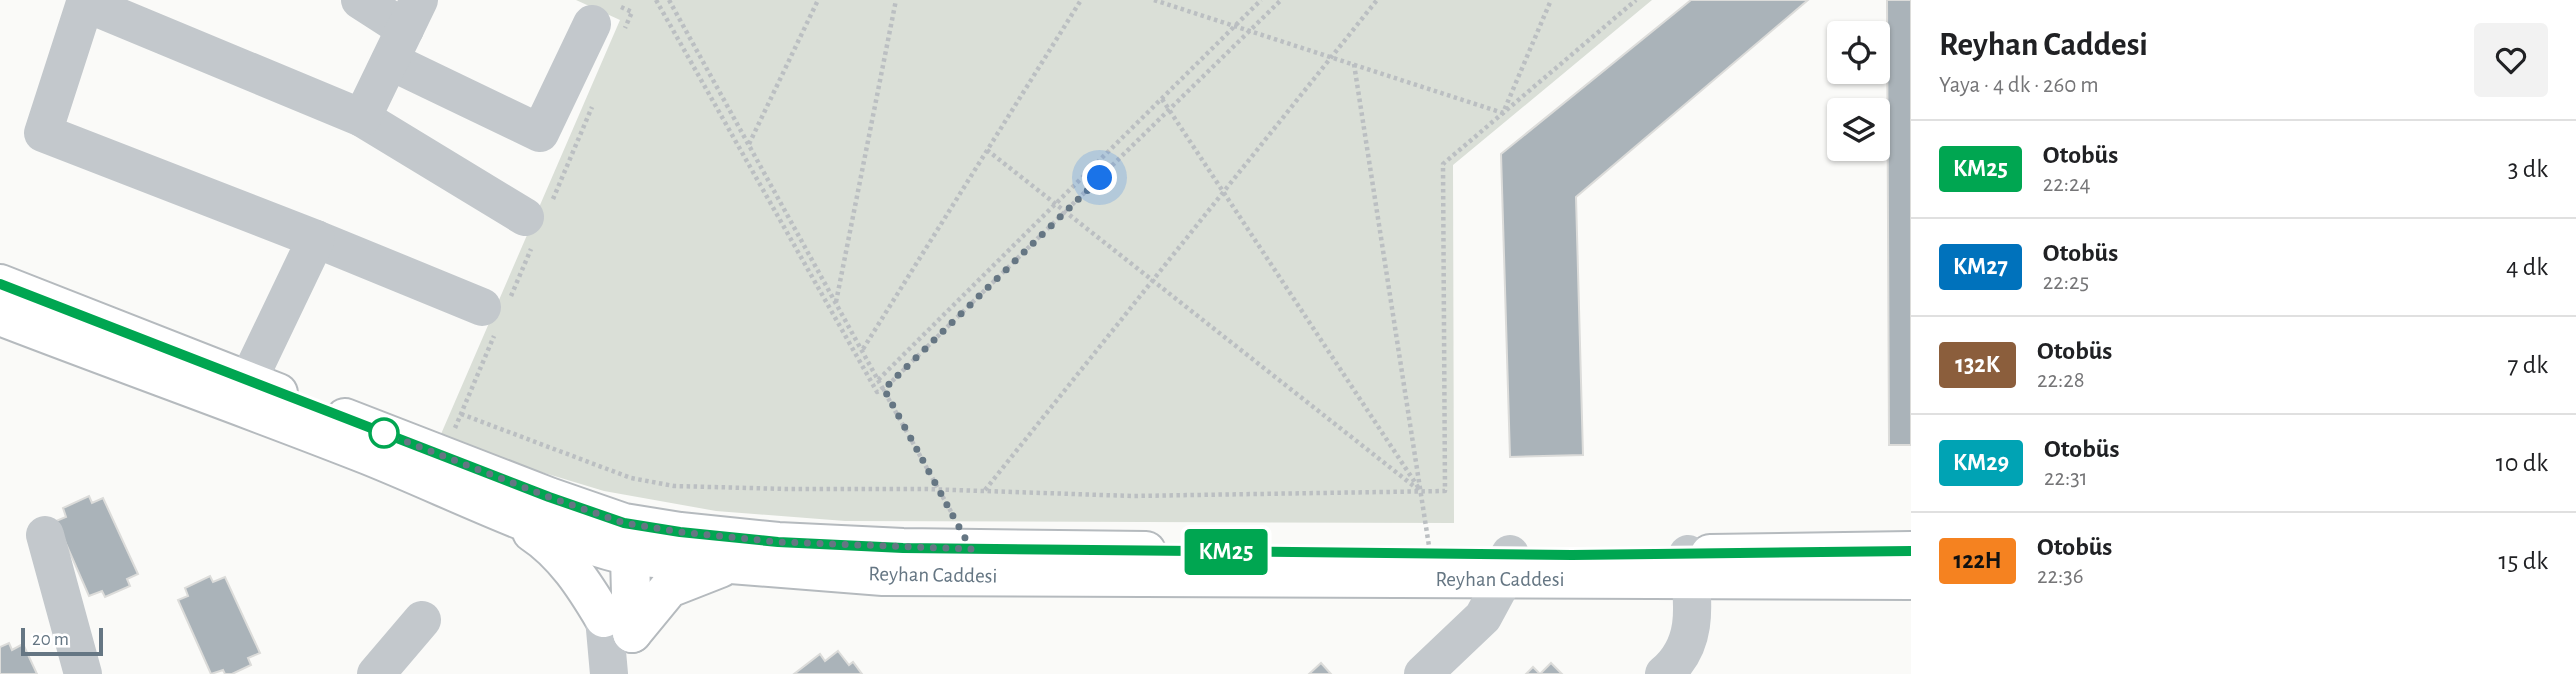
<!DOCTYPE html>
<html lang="tr">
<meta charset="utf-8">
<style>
body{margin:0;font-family:"Alegreya Sans",sans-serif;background:#f2f2f2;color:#202124;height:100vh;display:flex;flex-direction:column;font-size:26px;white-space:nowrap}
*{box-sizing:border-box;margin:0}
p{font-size:23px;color:#757577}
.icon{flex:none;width:38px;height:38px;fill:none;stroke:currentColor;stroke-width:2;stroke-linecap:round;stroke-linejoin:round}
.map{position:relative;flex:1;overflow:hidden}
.details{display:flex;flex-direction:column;background:#fff;width:665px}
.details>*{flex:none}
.badge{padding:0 14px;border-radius:5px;font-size:24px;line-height:46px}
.tools{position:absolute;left:1827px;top:21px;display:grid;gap:14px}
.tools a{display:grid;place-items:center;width:63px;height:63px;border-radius:7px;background:#fff;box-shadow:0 2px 5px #0004;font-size:35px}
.scale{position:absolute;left:21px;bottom:18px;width:82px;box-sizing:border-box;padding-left:7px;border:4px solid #657683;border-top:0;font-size:19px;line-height:24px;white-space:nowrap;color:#657683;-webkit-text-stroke:5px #fff;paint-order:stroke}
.you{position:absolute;width:35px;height:35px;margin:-18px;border:5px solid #fff;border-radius:50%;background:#1a73e8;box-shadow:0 0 0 10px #1a73e833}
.map>.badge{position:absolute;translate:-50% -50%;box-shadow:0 0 0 4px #fff}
.round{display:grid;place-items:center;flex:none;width:74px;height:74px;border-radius:7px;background:#f2f2f2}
.headline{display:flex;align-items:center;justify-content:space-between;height:119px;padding:0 28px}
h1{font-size:33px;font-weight:700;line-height:52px}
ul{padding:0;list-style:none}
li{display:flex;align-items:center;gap:21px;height:98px;padding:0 28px;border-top:2px solid #e0e0e0}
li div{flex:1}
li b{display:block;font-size:26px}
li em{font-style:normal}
li .badge{min-width:77px;font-weight:700;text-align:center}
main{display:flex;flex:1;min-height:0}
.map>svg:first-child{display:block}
.green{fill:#dadfd7}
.building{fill:#aab3b9;stroke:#dcdcda;stroke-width:2}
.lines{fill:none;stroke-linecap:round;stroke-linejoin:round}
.major-casing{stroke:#b5babe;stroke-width:42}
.path{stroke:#bbbfc2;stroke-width:4.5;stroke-dasharray:3.5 3.5;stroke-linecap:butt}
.minor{stroke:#c3c8cc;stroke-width:38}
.major{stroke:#fff;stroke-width:38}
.line-casing{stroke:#fff;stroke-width:16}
.line{stroke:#00a651;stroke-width:10}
.walk{stroke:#657683;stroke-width:7;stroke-dasharray:0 12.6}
.stop-dot{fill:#fff;stroke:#00a651;stroke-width:3.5}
.labels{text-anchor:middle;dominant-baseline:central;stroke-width:7;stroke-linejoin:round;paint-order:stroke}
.street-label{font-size:21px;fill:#657683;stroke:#fff}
</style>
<main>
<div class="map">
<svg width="1911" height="674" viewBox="0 0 1911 674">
<rect width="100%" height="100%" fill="#fafaf8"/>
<polygon class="green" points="576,0 1652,0 1453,165 1454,523 845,521 716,511 604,491 438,441 620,20"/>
<g class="building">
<polygon points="1691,0 1808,0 1576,197 1583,455 1510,457 1501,154"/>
<polygon points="1887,0 1911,0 1911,445 1889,445"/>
<polygon points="89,496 92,503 103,498 138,574 127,579 130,586 105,597 102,591 89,596 56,521 66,517 63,508"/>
<polygon points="210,576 213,582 225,577 260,653 248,658 251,665 232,674 225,674 223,670 211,674 178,600 188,596 185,588"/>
<polygon points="9,643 12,650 23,644 37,674 0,674 0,647"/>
<polygon points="838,651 849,665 853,662 862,674 794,674 820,654 825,661"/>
<polygon points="1321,663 1331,674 1309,674"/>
<polygon points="1551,663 1562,674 1526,674 1533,667 1540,674"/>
</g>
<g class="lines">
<g class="major-casing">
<g id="major">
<polyline points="0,284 278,393"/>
<path d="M 0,316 C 122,363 246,407 368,455 C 455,490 539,534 630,556 L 883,576 L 1911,580"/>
<polyline points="345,418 549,497 624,523 680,532 778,542 903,548 1146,551"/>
<polyline points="626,531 630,556 632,633"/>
<path d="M 532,532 C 564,553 585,586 604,618"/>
<polyline points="1710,554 1911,551"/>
<polyline points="632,633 669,588 720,568"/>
</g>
</g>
<g class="path">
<polyline points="656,0 877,392 884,389 1281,0"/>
<polyline points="669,0 878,380 1261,0"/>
<polyline points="1154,0 1503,113 1551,0"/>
<polyline points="621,7 632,12 625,28"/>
<polyline points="1354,64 1429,546"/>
<polyline points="1162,99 1418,487"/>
<polyline points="749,144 818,0"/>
<polyline points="987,150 1420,491"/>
<polyline points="553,199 592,107"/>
<polyline points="511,296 531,249"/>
<polyline points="836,302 896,0"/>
<polyline points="863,349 1081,0"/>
<polyline points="878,380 954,517"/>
<polyline points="461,414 631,478 674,486 787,489 925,489 1132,496 1445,491 1443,164 1636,0"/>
<polyline points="455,428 494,336"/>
<polyline points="985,490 1377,0"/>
</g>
<g class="minor">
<polyline points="360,0 405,29"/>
<polyline points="390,61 540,133 592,24"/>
<polyline points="362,118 525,217"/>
<polyline points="316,239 482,307"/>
<polyline points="248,381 316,239 43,133 85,3 362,118 419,0"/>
<polyline points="45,535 83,674"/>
<polyline points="604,618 609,674"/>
<polyline points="376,674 422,620"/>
<polyline points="1423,674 1483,617 1503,580 1510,554"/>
<path d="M 1664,674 C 1702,643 1692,598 1688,554"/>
</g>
<use href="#major" class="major"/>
</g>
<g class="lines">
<g class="line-casing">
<polyline id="line" points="0,284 549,497 624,523 680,532 778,542 903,548 1572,555 1911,551"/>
</g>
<use href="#line" class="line"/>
<polyline class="walk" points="384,433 549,497 624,523 680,532 778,542 971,549 884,389 1100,178"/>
</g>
<circle class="stop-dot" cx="384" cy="433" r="14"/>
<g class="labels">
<g class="street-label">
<text transform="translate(933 575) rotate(1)">Reyhan Caddesi</text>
<text x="1500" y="579">Reyhan Caddesi</text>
</g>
</g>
</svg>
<div class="tools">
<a><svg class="icon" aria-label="locate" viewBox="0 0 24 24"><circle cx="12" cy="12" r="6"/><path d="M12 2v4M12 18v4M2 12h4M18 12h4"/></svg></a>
<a><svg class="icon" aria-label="layers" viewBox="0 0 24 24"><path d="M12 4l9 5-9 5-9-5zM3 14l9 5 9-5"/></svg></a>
</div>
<div class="scale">20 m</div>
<div class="you" style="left:1100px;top:178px"></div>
<b class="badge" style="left:1226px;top:552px;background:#00a651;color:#fff">KM25</b>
</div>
<section class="details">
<div class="headline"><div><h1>Reyhan Caddesi</h1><p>Yaya · 4 dk · 260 m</p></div><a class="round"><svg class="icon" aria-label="heart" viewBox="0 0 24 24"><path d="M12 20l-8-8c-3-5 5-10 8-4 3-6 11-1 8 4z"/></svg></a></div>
<ul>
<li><span class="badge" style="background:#00a651;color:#fff">KM25</span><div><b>Otobüs</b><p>22:24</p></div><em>3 dk</em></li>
<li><span class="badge" style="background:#0072bc;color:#fff">KM27</span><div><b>Otobüs</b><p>22:25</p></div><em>4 dk</em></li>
<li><span class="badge" style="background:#8b5e3c;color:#fff">132K</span><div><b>Otobüs</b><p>22:28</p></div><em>7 dk</em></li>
<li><span class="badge" style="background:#00a3b4;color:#fff">KM29</span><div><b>Otobüs</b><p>22:31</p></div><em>10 dk</em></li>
<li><span class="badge" style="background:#f58220;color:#111">122H</span><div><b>Otobüs</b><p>22:36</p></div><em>15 dk</em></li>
</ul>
</section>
</main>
